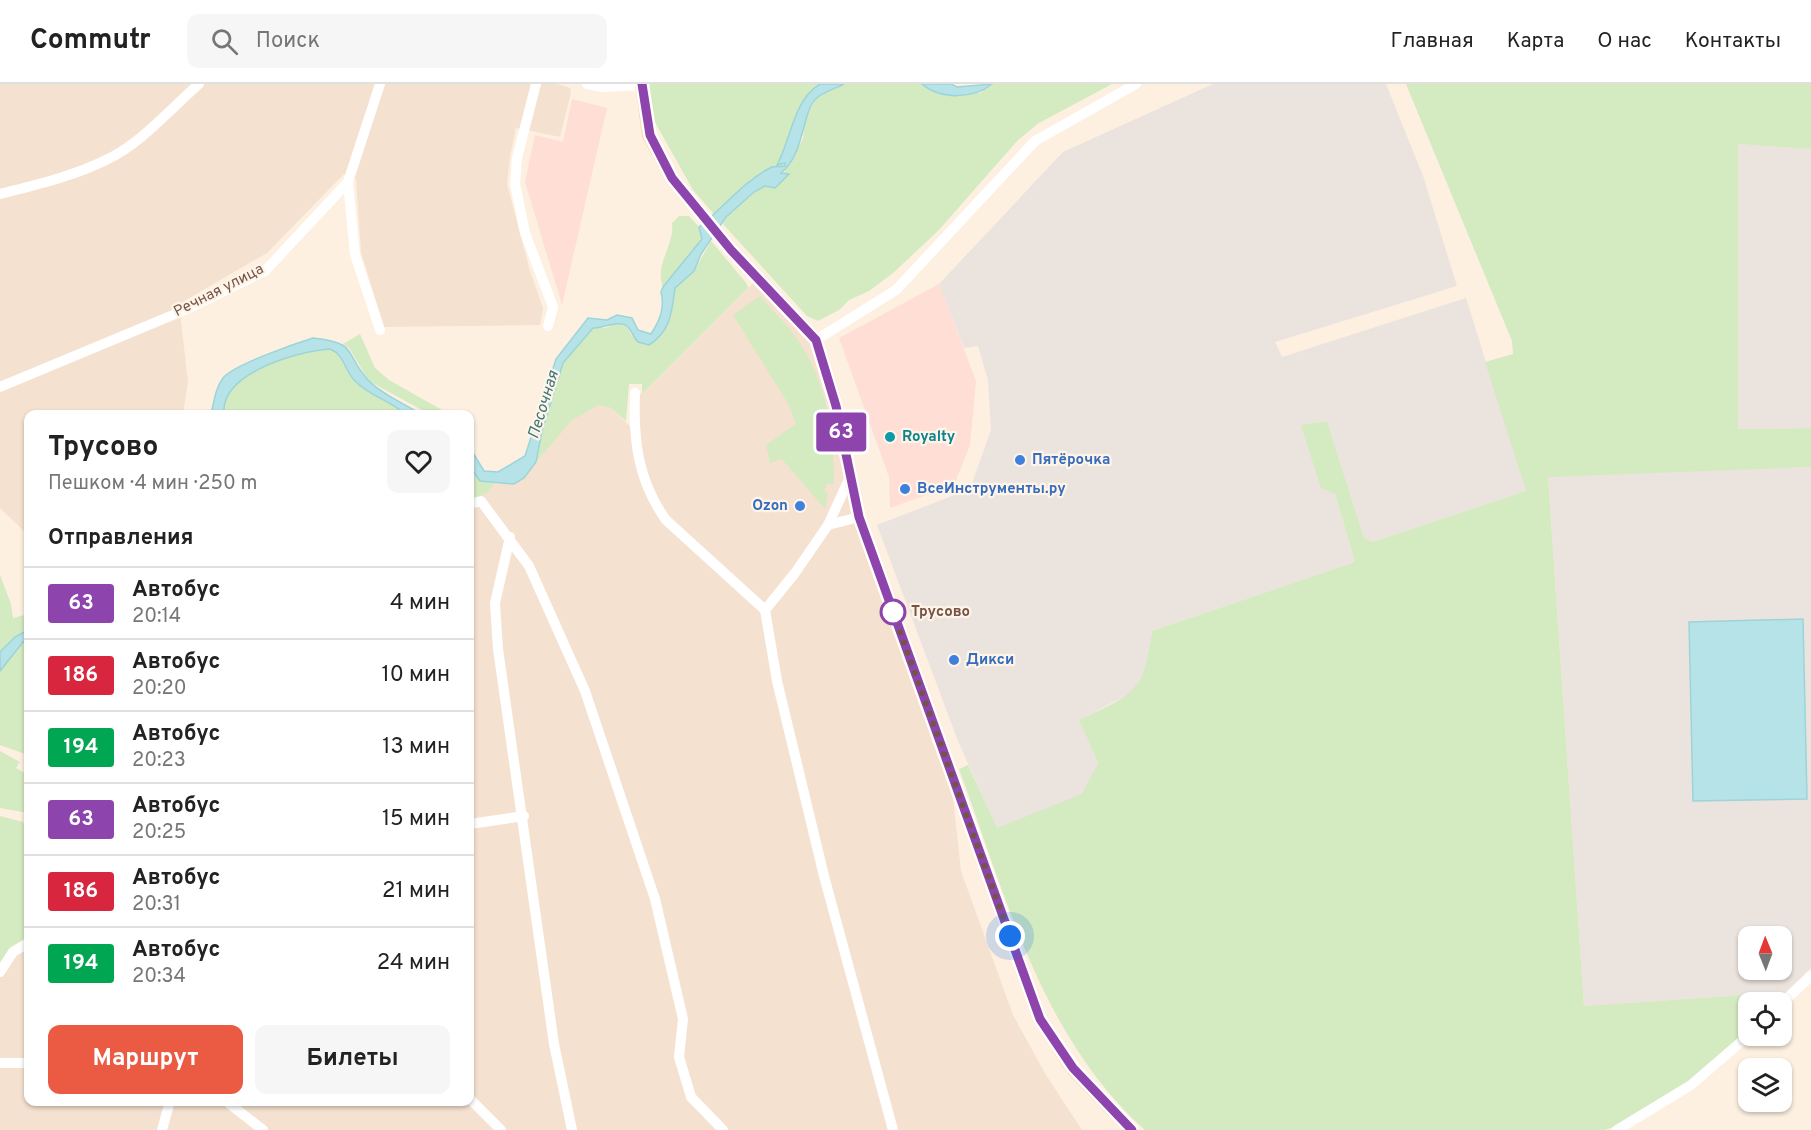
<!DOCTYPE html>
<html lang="ru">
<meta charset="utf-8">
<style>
body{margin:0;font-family:Overpass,sans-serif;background:#f6f6f6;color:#222;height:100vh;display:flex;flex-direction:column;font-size:22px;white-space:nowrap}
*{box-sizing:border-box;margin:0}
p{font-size:20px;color:#767676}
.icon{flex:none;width:33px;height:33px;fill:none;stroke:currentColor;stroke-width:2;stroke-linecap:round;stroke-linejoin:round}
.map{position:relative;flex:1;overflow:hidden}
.details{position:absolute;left:24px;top:326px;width:450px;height:696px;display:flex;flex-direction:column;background:#fff;border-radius:12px;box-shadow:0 2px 4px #0004}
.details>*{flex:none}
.badge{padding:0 12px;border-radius:4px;font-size:21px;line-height:39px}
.needle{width:39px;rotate:359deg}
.tools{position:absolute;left:1738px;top:842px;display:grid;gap:12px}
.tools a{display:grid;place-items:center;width:54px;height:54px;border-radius:12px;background:#fff;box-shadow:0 2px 4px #0004;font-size:30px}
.you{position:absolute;width:30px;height:30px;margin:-15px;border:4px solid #fff;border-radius:50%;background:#1a73e8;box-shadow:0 0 0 9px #1a73e833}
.map>.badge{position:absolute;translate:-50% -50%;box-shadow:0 0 0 3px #fff}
h2{padding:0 24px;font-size:22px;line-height:54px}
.round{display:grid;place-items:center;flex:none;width:63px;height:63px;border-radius:12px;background:#f6f6f6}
.overview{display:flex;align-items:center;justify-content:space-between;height:102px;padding:0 24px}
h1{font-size:28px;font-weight:700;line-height:45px}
.button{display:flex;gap:12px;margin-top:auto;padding:12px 24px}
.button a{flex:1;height:69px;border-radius:12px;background:#eb5b43;color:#fff;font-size:24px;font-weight:700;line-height:69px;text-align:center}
.button a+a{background:#f6f6f6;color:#222}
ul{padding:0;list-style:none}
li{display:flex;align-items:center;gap:18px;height:72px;padding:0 24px;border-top:2px solid #e0e0e0}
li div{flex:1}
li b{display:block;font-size:22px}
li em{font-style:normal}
li .badge{min-width:66px;font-weight:700;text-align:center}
header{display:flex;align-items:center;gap:36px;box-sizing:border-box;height:84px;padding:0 30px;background:#fff;border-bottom:2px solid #e0e0e0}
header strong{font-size:28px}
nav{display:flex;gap:33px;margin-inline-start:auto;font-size:21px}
.search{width:420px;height:54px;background:#f6f6f6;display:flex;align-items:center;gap:15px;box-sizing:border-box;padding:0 21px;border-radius:12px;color:#767676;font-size:22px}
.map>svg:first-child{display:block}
.residential{fill:#f5e1d0}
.commercial{fill:#feded5}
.industrial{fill:#ebe3dd;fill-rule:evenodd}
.green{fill:#d4eac0}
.water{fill:#b6e3e7;stroke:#9cd4d9;stroke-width:1.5}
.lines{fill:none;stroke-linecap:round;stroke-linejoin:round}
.minor{stroke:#fff;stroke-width:10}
.major{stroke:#fed098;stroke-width:14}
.line-casing{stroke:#fff;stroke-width:14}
.line{stroke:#8e44ad;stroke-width:9}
.walk{stroke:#755447;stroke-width:6;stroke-dasharray:0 10.8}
.culture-dot{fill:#0f9aa8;stroke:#fff4e8;stroke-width:2}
.shop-dot{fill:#3f7fe0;stroke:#fff4e8;stroke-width:2}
.stop-dot{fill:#fff;stroke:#8e44ad;stroke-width:3}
.labels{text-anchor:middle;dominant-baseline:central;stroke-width:4.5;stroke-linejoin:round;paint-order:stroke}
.street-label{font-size:15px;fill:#755447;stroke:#fff4e8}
.culture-label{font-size:15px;font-weight:bold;fill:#0d838f;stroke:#fff4e8;text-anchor:start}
.shop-label{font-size:15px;font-weight:bold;fill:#366cbe;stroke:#fff4e8;text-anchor:start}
.stop-label{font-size:15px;font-weight:bold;fill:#755447;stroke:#fff4e8;text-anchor:start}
.water-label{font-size:16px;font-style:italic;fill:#3b767b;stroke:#fff4e8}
</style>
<header>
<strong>Commutr</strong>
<div class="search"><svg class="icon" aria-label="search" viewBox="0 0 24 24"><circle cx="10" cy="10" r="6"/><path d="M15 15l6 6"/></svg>Поиск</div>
<nav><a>Главная</a><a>Карта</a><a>О нас</a><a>Контакты</a></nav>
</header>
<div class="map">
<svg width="1811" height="1046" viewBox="0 0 1811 1046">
<rect width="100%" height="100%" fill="#fdf0e1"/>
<g class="residential">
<polygon points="0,0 557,0 570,4 571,9 560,53 516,44 510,73 507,100 530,187 543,224 540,241 384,243 361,168 356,95 344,90 267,169 179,220 188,298 183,330 28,330 28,467 24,447 0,424"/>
<polygon points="757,195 816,256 859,433 950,686 961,787 1013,931 1046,991 1082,1046 0,1046 0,880 10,863 28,853 28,1017 470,1017 470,417 491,399 511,400 532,384 553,356 571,337 599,321 611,324 634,346 635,309 642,310"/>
</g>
<g class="commercial">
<polygon points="572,15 607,24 562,221 525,98 535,51 563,58"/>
<polygon points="939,200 976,297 970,361 954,401 890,424 889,393 839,254"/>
</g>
<g class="industrial">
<polygon points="1213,0 1386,0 1423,92 1457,202 1275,258 1282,273 1466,214 1526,407 1373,458 1364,454 1327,337 1302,341 1321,403 1335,410 1355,478 1152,547 1148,579 1133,608 1079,636 1098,679 1083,710 997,745 958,657 877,441 970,405 991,346 988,296 978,262 964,264 939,200 1063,68"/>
<polygon points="1738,60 1811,65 1811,344 1738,345"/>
<path d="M 1811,383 L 1811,884 L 1786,908 L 1584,922 L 1548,392 ZM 1749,852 L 1782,852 L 1782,885 L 1749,885 Z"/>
</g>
<g class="green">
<polygon points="650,0 820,0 815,3 778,80 785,79 785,82 751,95 737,111 714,130 693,106 656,40 651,29"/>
<path d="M 844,0 L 922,0 L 980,9 L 992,0 L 1112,0 L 1039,39 L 1018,56 L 938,147 L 893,189 L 869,207 L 849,216 L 839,226 L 818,237 L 807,232 L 723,140 C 730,124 750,110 765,102 L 775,104 L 803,55 L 805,38 L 816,14 Z"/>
<path d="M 1406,0 L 1811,0 L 1811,65 L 1738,60 L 1738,345 L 1811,344 L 1811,383 L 1548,393 L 1584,922 L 1786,908 L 1776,918 L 1749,918 L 1749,944 C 1707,984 1661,1028 1605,1046 L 1145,1046 C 1041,953 1006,812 959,685 L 968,681 L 997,744 L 1082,710 L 1098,679 L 1079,636 C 1133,610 1144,610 1152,547 L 1355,478 L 1335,410 L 1321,404 L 1301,341 L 1327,337 L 1364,454 L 1373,458 L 1526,407 L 1485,278 L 1513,270 L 1512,257 Z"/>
<path d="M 679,132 L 689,132 L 699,143 L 702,155 L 663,203 C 654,180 675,161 672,139 Z"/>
<path d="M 711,157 L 747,200 L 748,204 L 642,310 L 642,300 L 629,300 L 626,337 L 611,324 L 599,321 L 571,337 L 536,378 L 542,347 L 563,279 L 593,244 L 606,244 L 615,239 L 626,242 L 632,252 L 649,261 C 671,247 672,227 675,204 L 694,187 Z"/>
<path d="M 760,212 C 773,227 788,241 799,258 C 827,298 834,352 834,400 L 827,399 L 824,407 L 828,410 L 825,425 L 782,375 L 770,379 L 766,361 L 796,340 L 789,321 L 733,231 Z"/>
<polygon points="360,250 375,284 389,296 449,330 429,330 369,297 349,264 343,260"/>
<path d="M 330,265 C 346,272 344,286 355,297 C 370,312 389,316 405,330 L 224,330 C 220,289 298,267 330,265 Z"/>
<polygon points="470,383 480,397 495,399 488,408 470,417"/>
<polygon points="0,491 11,520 13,534 28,530 28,546 15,553 0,568"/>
<polygon points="28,557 28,671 0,661 0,587 23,558"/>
<polygon points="0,667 20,678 16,684 28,691 28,729 0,724"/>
<polygon points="0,732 23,738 28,751 28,853 10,863 0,880"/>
</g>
<g class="water">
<path d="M 820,0 L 844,0 C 836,4 825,8 818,13 C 801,26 806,69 781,89 L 789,90 L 775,104 L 765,102 L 754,108 L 726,133 L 701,170 L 694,187 L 675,204 C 672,227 671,247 649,261 L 638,258 C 634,254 631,246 627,242 C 619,236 603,244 593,244 L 563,279 L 542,347 L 536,378 L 524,394 L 514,400 L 480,397 L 470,383 L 470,364 L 484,387 L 498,388 L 525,372 L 556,275 L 588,234 L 607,236 L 617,231 L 632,234 L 638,246 L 651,250 C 660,236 665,224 661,208 L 663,203 L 702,155 L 699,143 C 722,125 746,95 772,83 C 776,82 780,83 785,82 L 785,79 L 777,81 C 791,56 793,16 820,0 Z"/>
<path d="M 922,0 L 951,0 L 957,3 L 992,0 C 974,15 940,16 922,0 Z"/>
<path d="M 313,254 C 359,259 343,268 368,296 C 381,310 405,320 421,330 L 405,330 C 388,315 371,313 355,297 C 344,286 345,271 330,265 C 298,267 220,289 224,330 L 211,330 C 214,318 215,305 223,294 C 233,281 294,260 313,254 Z"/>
<polygon points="1803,535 1807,715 1693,717 1689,538"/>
<polygon points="28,546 28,557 23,558 0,587 0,568 15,553"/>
</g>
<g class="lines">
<g class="minor">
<polyline points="536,0 517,74 515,100 525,149 553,223 548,242"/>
<polyline points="587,0 603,3 642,1"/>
<polyline points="348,98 355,171 380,246"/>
<path d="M 0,110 C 35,101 74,92 106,76 C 142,59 170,25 199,0"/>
<polyline points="816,256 896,206 1035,57 1136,0"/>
<polyline points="0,303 185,226 265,187 348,98 380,0"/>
<path d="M 635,309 C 633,356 638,397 666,436 L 765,526 L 777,597 L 824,792 L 893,1046"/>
<polyline points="470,420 481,417 529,482 585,607 655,815 683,935 679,973 691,1013 723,1046"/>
<polyline points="828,441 850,393"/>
<polyline points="510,453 495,519 498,565 554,960 572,1046"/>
<polyline points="765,526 795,489 828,441 859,433"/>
<polyline points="470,740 524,732"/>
<polyline points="0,888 13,868 28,859"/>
<polyline points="1782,919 1811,892"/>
<polyline points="0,979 28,979"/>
<polyline points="470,1015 501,1046"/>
<polyline points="226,1017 263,1046"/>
<polyline points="162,1046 170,1017"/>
<polyline points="1617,1046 1691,1001 1749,951"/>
</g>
<polyline class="major" points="642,0 649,51 672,94 731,166 816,256 836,322 859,433 1040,935 1073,985 1132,1046"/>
</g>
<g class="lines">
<g class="line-casing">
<polyline id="line" points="642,0 650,51 672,94 731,166 816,256 836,322 859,433 1040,935 1073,984 1132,1046"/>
</g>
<use href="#line" class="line"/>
<polyline class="walk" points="893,528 891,523 1010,852"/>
</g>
<circle class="culture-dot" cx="890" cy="353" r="6"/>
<g class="shop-dot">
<circle cx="1020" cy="376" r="6"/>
<circle cx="905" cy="405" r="6"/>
<circle cx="800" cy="422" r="6"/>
<circle cx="954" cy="576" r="6"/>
</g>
<circle class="stop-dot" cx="893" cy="528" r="12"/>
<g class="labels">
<g class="street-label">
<text transform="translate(219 207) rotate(-27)">Речная улица</text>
</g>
<g class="culture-label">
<text x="902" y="353">Royalty</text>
</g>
<g class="shop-label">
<text x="1032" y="376">Пятёрочка</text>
<text x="917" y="405">ВсеИнструменты.ру</text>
<text x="788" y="422" text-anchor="end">Ozon</text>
<text x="966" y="576">Дикси</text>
</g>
<g class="stop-label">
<text x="911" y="528">Трусово</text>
</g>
<g class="water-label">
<text transform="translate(544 321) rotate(-73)">Песочная</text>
</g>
</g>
</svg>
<div class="tools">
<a><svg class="needle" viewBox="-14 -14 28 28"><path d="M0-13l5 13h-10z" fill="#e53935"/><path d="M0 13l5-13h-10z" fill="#767676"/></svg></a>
<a><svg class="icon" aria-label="locate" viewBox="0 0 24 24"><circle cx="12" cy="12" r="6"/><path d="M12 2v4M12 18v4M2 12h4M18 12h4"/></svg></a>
<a><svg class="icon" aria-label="layers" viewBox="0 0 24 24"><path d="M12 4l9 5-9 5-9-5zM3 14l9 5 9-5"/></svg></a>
</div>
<div class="you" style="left:1010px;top:852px"></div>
<b class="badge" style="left:841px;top:348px;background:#8e44ad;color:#fff">63</b>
<section class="details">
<div class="overview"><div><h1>Трусово</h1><p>Пешком · 4 мин · 250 m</p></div><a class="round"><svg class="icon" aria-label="heart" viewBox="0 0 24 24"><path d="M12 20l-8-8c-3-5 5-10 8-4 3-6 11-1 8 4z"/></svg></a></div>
<h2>Отправления</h2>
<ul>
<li><span class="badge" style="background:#8e44ad;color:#fff">63</span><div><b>Автобус</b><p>20:14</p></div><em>4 мин</em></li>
<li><span class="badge" style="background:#d7263d;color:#fff">186</span><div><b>Автобус</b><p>20:20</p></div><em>10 мин</em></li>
<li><span class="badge" style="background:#00a651;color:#fff">194</span><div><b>Автобус</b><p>20:23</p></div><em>13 мин</em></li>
<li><span class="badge" style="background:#8e44ad;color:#fff">63</span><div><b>Автобус</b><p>20:25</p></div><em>15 мин</em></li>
<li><span class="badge" style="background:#d7263d;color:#fff">186</span><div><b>Автобус</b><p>20:31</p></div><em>21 мин</em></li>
<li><span class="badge" style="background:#00a651;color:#fff">194</span><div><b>Автобус</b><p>20:34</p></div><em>24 мин</em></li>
</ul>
<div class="button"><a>Маршрут</a><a>Билеты</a></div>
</section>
</div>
